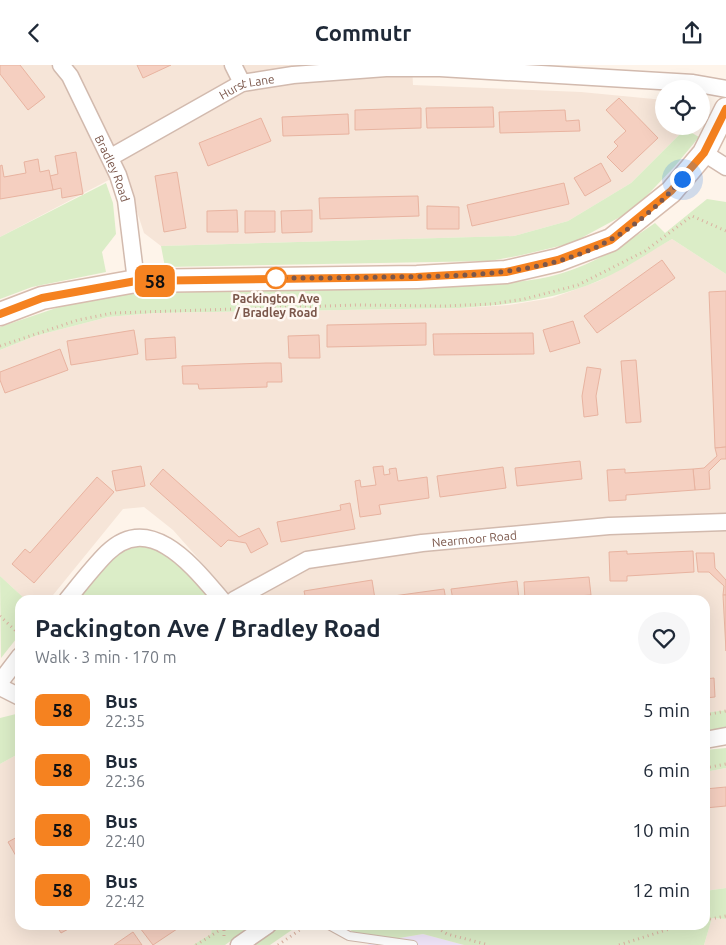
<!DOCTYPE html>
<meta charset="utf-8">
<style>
body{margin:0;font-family:Ubuntu,sans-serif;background:#f6f6f7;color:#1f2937;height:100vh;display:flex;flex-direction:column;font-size:19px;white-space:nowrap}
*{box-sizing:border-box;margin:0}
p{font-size:16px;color:#747a83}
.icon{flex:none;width:28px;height:28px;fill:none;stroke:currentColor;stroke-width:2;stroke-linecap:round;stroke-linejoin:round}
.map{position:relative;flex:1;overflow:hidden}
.drawer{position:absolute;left:15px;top:530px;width:695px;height:335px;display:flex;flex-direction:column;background:#fff;border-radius:15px;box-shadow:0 5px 20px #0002}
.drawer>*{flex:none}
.badge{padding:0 10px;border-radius:8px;font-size:18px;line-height:32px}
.controls{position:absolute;left:655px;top:15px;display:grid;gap:10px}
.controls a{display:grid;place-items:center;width:55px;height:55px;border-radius:50%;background:#fff;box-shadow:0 5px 20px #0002;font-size:25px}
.you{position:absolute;width:25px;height:25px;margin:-12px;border:4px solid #fff;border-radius:50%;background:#1a73e8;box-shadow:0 0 0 8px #1a73e833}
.map>.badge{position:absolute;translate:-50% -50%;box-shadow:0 0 0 2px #fff}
.round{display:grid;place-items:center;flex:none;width:52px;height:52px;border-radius:26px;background:#f6f6f7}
.headline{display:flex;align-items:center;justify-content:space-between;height:85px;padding:0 20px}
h1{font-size:24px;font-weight:700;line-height:38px}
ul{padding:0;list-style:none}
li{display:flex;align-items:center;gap:15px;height:60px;padding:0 20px}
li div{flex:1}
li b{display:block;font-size:19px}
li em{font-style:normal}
li .badge{min-width:55px;font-weight:700;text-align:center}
header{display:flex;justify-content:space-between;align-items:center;height:65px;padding:0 20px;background:#fff;font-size:22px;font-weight:700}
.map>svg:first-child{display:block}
.residential{fill:#f6e5d8}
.education{fill:#f1e6fa}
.green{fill:#dbedc7}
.building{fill:#f5cfc0;stroke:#e8b3a0}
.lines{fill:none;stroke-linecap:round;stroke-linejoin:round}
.lane-casing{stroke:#d2baae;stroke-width:10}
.street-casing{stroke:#d2baae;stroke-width:19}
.secondary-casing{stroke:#d7bcae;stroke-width:25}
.path{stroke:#dbb2a2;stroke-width:3;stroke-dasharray:1 4;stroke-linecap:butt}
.lane{stroke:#fff;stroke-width:8}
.street{stroke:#fff;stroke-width:16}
.secondary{stroke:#fff;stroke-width:22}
.line-casing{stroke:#fff;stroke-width:11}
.line{stroke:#f58220;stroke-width:8}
.walk{stroke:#7b574b;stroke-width:5;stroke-dasharray:0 9}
.stop-dot{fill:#fff;stroke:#f58220;stroke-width:2.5}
.labels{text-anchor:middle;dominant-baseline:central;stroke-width:5;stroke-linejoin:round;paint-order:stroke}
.street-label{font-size:12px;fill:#7b574b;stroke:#fff8f2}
.stop-label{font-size:12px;font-weight:bold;fill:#7b574b;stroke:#fff8f2}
</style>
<header><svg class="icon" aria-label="back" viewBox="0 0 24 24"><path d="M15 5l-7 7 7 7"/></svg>Commutr<svg class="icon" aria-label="share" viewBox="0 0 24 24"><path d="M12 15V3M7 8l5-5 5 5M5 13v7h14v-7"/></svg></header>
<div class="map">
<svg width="726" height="880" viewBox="0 0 726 880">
<rect width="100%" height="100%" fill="#fef4ea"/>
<g class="residential">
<polygon points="0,0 412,0 413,20 581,27 664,35 664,61 685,61 685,64 631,118 568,156 514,171 161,181 144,168 124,107 0,172"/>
<polygon points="672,174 726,209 726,645 705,648 705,535 235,535 173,465 144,442 123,444 49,535 26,535 0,511 0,285 35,271 108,252 155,248 461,243 509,240 552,233 599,216"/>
<polygon points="20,688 20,860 212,860 211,869 193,880 0,880 0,699"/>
<polygon points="726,703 726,823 705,826 705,707"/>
<polygon points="712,853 726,854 726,880 704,880"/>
</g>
<polygon class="education" points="423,869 464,880 368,880 369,878"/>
<g class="green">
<polygon points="685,64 699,72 675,101 637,141 622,151 572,178 522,190 490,196 165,202 161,181 514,171 568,156 631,118"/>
<polygon points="106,118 113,138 116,169 102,187 106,207 32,222 0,234 0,172"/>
<path d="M 707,134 L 726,137 L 726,209 L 672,174 C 648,188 624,205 598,216 C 554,235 508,240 461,243 L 155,248 L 108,252 L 35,271 L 0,285 L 0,262 L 77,236 L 132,228 L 498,219 C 514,217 531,216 548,212 C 588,203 622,181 655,158 L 665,168 Z"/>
<polygon points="144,480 162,484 205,521 205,535 78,535 118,487"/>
<polygon points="0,511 26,535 20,535 20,569 1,593"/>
<polygon points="726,645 726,663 705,667 705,648"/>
<polygon points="20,648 20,688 0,699 0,653"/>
<polygon points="726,683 726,703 705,707 705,685"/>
<polygon points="726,823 726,854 712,853 704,880 464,880 423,869 369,878 343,860 705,860 705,826"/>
<polygon points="212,860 253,860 225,880 193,880 211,869"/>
<polygon points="277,860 299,860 270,880 247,880"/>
</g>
<g class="building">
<polygon points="0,0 20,0 45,32 28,45 0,9"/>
<polygon points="137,0 171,0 143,13"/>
<polygon points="619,33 658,73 622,107 607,92 618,81 614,77 626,66 606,45"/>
<polygon points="493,42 494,62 427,63 426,43"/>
<polygon points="421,43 421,63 355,65 355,45"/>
<polygon points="565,45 566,56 579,55 580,66 500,68 499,47"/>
<polygon points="348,49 349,69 283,71 282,52"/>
<polygon points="261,53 271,76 208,101 199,78"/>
<polygon points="76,87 83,129 62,133 61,123 53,125 50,111 58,109 55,91"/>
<polygon points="38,94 40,107 49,105 53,125 0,134 0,101 2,100 4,112 26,108 24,97"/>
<polygon points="601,98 611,116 585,131 574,113"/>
<polygon points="177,107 186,163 164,167 155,111"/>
<polygon points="564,118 569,139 472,161 467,140"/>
<polygon points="418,131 419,151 320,154 319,133"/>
<polygon points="427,141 459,142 459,164 427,164"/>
<polygon points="237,145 238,167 207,167 207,146"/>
<polygon points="312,145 312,167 282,168 281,146"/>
<polygon points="245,146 275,146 275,167 245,168"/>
<polygon points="662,195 675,213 597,268 584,251"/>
<polygon points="726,226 726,382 715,383 709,227"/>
<polygon points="573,256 580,278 550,287 543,265"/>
<polygon points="426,258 426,280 327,282 327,260"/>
<polygon points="134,265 138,289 71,300 67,276"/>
<polygon points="533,268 534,289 434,290 433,269"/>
<polygon points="319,270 320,293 289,293 288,271"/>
<polygon points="175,272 176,293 146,295 145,274"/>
<polygon points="60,284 68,305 5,328 0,315 0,307"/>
<polygon points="636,295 641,357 626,358 621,296"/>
<polygon points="266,298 281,298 282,317 267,317 267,322 199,324 198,319 183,319 182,301"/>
<polygon points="587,302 601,304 596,331 598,350 584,352 582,331"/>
<polygon points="726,382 726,394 721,394 709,406 710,424 695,425 693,404 704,403 717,391 715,383"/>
<polygon points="580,396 582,414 517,421 515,403"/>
<polygon points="141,401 145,421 116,426 112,406"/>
<polygon points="383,401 384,410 390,409 389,404 396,403 398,416 427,412 429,433 379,440 381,449 360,452 355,416 360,415 361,422 376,420 373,402"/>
<polygon points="503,402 506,423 440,432 437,411"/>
<polygon points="163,404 239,472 259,463 268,479 251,488 246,478 228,475 221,482 150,419"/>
<polygon points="625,404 625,408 693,404 695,425 626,430 626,435 609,436 607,405"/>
<polygon points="97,412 114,427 34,518 12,499 25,484 30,488"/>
<polygon points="350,438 355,464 281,477 277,457 341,445 340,440"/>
<polygon points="627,486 627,489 693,486 694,507 627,511 627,516 610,516 609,487"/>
<polygon points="696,488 714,488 715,503 726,515 726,530 723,530 724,521 709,507 698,507"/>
<polygon points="589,512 591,530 525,535 524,517"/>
<polygon points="372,515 375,534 306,535 304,526"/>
<polygon points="517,516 519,535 453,535 451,524"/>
<polygon points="444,524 446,535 380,535 379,533"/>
<polygon points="723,530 726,530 726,586"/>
<polygon points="714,613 715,632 705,633 705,614"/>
<polygon points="726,722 726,741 705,743 705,724"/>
<polygon points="19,771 20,773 20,798 8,777"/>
<polygon points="56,860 71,860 72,862 61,868"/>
<polygon points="145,860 183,860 153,880 140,863"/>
<polygon points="133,867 142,880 114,880"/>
</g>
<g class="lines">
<g class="lane-casing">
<polyline id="lane" points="329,860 349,871 413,880"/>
</g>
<g class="street-casing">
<g id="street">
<path id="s1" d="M 61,0 L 70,11 L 118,110 L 126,135 L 136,216"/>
<polyline points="233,0 242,18"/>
<polyline points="704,88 726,102"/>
<path id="s2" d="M 111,92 L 242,18 L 293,10 L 386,3 L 440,3 L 693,18 L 726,24"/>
<path d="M 67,535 C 80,519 93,502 107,488 C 151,445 195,504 222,535"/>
<path id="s3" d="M 234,535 L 307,495 L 422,478 L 609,461 L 726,457"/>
<polyline points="0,617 20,591"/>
<polyline points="0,622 20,632"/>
<polyline points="705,675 726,671"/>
<polyline points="239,880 268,860"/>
</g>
</g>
<g class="secondary-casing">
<polyline id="secondary" points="0,249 42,233 136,216 417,212 506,207 558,195 611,175 671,127 704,88 726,44"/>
</g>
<g class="path">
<polyline points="0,281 78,255 112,248 357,240 443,241 492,239 524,234 578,220 645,186 692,151 726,166"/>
<polyline points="0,551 20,570"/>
<polyline points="705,650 726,646"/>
<polyline points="705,703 726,699"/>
<polyline points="705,855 726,851"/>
<polyline points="224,860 224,872"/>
<polyline points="433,860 447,869 489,880"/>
<polyline points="196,880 228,860"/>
<polyline points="278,880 307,860"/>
<polyline points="619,880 682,860"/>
</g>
<use href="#lane" class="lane"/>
<use href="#street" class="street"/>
<use href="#secondary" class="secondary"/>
</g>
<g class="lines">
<g class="line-casing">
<polyline id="line" points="0,249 42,233 136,216 416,212 506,207 558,195 611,175 671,126 704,88 726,44"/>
</g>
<use href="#line" class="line"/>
<path class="walk" d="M 276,213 C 313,213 350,213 386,212 C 458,211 545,212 610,175 C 635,162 664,135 682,114"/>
</g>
<circle class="stop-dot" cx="276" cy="213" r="10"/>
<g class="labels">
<g class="street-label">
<text stroke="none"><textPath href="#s2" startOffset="154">Hurst Lane</textPath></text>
<text stroke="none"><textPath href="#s1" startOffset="116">Bradley Road</textPath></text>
<text stroke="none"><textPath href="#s3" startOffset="252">Nearmoor Road</textPath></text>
</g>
<g class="stop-label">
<text x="276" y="233">Packington Ave<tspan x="276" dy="14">/ Bradley Road</tspan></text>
</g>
</g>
</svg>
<div class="controls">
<a><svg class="icon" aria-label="locate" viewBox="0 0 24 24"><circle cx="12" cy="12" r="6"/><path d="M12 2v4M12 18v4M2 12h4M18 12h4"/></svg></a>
</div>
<div class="you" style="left:682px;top:114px"></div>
<b class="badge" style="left:155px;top:216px;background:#f58220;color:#111">58</b>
<section class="drawer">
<div class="headline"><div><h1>Packington Ave / Bradley Road</h1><p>Walk · 3 min · 170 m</p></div><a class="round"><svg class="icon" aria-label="heart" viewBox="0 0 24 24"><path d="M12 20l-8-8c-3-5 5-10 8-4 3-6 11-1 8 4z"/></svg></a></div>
<ul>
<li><span class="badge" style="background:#f58220;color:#111">58</span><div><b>Bus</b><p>22:35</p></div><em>5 min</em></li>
<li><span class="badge" style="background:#f58220;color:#111">58</span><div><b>Bus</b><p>22:36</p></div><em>6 min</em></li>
<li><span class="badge" style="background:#f58220;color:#111">58</span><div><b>Bus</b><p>22:40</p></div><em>10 min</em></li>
<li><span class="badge" style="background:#f58220;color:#111">58</span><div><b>Bus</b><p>22:42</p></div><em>12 min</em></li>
</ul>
</section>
</div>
